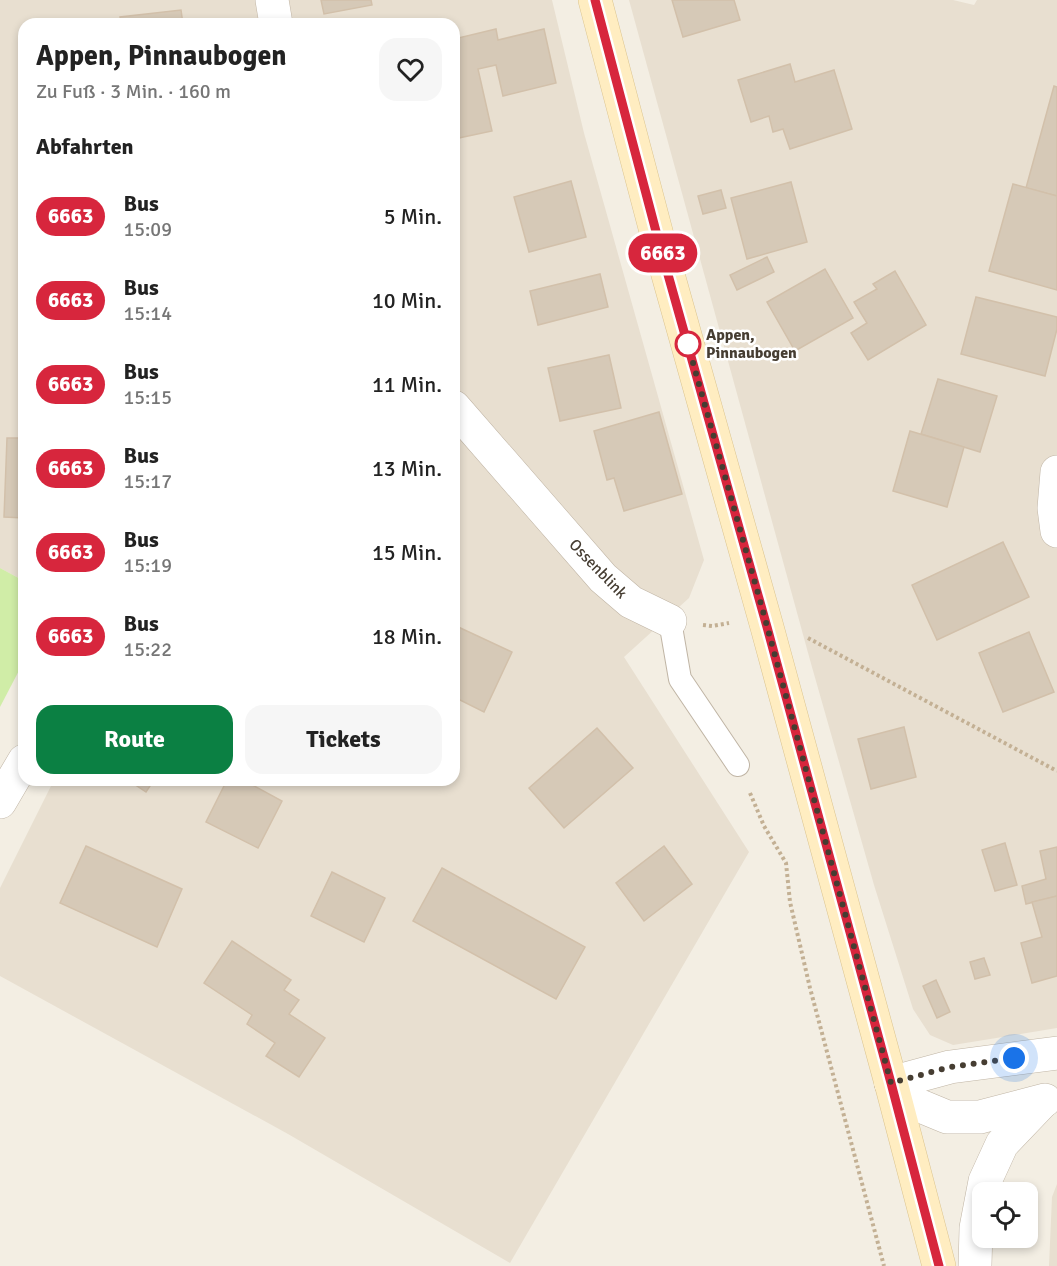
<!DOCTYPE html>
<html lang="de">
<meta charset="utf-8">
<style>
body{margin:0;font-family:Signika,sans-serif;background:#f6f6f6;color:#222;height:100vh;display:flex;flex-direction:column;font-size:22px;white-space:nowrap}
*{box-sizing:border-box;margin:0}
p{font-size:20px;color:#767676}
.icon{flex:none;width:33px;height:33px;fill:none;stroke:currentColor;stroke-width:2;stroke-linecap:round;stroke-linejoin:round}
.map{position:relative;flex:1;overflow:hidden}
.side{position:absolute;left:18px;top:18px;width:442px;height:768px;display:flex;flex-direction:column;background:#fff;border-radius:18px;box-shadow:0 3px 9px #0003}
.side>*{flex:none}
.badge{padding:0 12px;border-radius:20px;font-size:21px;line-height:39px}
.controls{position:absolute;left:972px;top:1182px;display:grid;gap:12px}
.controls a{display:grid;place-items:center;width:66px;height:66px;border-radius:12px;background:#fff;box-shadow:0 3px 9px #0003;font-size:30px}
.you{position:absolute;width:30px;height:30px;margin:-15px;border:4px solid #fff;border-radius:50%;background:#1a73e8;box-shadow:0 0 0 9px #1a73e833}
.map>.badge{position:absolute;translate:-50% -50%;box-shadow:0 0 0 3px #fff}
h2{padding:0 18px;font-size:22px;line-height:54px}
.round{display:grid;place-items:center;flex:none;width:63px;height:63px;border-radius:18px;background:#f6f6f6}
.overview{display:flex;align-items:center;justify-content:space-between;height:102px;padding:0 18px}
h1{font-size:28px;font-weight:700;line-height:45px}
.cta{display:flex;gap:12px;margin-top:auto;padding:12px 18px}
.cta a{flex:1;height:69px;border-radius:18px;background:#0b8043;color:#fff;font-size:24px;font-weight:700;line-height:69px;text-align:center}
.cta a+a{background:#f6f6f6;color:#222}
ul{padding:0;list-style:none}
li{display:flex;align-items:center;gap:18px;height:84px;padding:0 18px}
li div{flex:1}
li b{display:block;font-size:22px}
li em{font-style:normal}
li .badge{min-width:66px;font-weight:700;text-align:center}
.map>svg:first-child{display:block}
.residential{fill:#e8dfd0}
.green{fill:#d0eda7}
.building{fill:#d6c9b7;stroke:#d2c0aa;stroke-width:1.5}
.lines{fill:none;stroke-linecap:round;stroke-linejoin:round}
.service-casing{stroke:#c0b5a5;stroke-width:24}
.minor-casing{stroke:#c0b5a5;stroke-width:34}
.secondary-casing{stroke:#dbc48f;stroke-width:34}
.path{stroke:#c3b094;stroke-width:4;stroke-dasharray:3 3;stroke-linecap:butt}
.service{stroke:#fff;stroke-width:22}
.minor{stroke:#fff;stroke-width:33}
.secondary{stroke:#ffedc1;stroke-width:33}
.line-casing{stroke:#fff;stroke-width:14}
.line{stroke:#d7263d;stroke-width:9}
.walk{stroke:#463d32;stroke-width:6;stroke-dasharray:0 10.8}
.stop-dot{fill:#fff;stroke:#d7263d;stroke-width:3}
.labels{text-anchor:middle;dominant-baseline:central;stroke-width:5;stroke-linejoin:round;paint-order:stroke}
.stop-label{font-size:16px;font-weight:bold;fill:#463d32;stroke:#fff;text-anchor:start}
.street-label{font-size:16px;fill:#463d32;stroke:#fff}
</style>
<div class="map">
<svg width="1057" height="1266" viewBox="0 0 1057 1266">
<rect width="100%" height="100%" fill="#f3eee3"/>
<g class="residential">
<polygon points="0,0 552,0 584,133 704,560 689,598 624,657 749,852 510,1263 288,1134 0,976 0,888 54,780 454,780 454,24 24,24 24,581 0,568"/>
<polygon points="629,0 953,0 974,5 977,0 1057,0 1057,1028 953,1045 930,1035 913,1009 874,885 810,660"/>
<polygon points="1057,1184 1057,1266 1049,1266 1052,1197"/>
</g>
<polygon class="green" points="0,568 24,581 24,661 0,707"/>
<g class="building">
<polygon points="321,0 371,0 372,5 324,14"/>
<polygon points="672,0 734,0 740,20 683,37"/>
<polygon points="181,10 183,24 121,24 120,17"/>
<polygon points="496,29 498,40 544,29 556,83 503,96 496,65 478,69 492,131 454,139 454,39"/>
<polygon points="790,64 795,82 834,70 852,129 790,149 783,129 773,132 769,116 751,122 738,80"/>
<polygon points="1054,86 1057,87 1057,196 1026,188"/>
<polygon points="571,181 586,237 529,252 514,197"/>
<polygon points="791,182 807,242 747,259 731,198"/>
<polygon points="1013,184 1057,196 1057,290 989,271"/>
<polygon points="721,190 726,208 703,214 698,196"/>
<polygon points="767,257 774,272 737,290 730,275"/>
<polygon points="825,269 853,318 795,351 767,302"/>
<polygon points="895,271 926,325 868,360 851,333 867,323 854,302 877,289 873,284"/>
<polygon points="600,274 608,307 538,325 530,291"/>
<polygon points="976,297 1057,317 1057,329 1045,376 961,354"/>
<polygon points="609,355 621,408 560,421 548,368"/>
<polygon points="938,379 997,396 980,452 921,434"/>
<polygon points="659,412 682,494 624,511 614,478 607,480 594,431"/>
<polygon points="910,431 964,447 947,507 893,491"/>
<polygon points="7,438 24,438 24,518 4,517"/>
<polygon points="1003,542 1029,597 937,640 912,585"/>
<polygon points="454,625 512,652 484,712 454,697"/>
<polygon points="1029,632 1054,692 1003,712 979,653"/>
<polygon points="904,727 916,777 871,789 858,739"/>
<polygon points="597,728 633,768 564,828 529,788"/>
<polygon points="128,780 154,780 146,792"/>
<polygon points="227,780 243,780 282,801 258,848 206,822"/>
<polygon points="1005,843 1017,885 995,891 982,850"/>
<polygon points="86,846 182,889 157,947 60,903"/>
<polygon points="664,846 692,884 644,921 616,883"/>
<polygon points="1057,847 1057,896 1026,904 1022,886 1046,879 1040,851"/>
<polygon points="442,868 585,947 556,999 413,921"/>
<polygon points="332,872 385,898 364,942 311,916"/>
<polygon points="1057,896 1057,976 1032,983 1021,943 1042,937 1032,902"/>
<polygon points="232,941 291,980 284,990 299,1000 289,1014 325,1038 299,1077 266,1056 275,1043 247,1024 252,1015 204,983"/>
<polygon points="984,958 990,975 975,979 970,962"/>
<polygon points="936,980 950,1012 937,1018 923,986"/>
</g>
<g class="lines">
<g class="service-casing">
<polyline id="service" points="670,621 680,679 738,765"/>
</g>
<g class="minor-casing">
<g id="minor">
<polyline points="272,0 276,24"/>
<polyline points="454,407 603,578 631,602 670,621"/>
<polyline points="1057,472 1054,508 1057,531"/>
<polyline points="0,802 24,761"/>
<polyline points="891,1083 918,1105 947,1117 980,1117 1045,1100"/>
<polyline points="891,1083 950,1067 1057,1053"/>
<polyline points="975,1266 976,1228 985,1181 1002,1144 1043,1101"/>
</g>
</g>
<g class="secondary-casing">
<polyline id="secondary" points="595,0 658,239 767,627 891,1083 939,1266"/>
</g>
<g class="path">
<polyline points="703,625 712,626 729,623"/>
<polyline points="808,638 1057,771"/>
<polyline points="750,793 764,826 786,863 790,902 810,988 884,1266"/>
</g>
<use href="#service" class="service"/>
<use href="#minor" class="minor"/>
<use href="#secondary" class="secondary"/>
</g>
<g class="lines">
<g class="line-casing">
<polyline id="line" points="595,0 658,239 767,627 891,1083 939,1266"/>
</g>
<use href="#line" class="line"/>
<polyline class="walk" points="688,344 686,338 761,604 891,1083 950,1067 1014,1058"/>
</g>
<circle class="stop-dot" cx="688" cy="344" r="12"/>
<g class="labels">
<g class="stop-label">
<text x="706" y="335">Appen,<tspan x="706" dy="18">Pinnaubogen</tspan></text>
</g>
<g class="street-label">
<text transform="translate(598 569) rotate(46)">Ossenblink</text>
</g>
</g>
</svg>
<div class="controls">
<a><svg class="icon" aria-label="locate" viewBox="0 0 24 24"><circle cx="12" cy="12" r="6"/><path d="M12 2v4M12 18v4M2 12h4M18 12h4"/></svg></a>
</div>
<div class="you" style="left:1014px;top:1058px"></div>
<b class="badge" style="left:663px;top:253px;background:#d7263d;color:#fff">6663</b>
<section class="side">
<div class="overview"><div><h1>Appen, Pinnaubogen</h1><p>Zu Fuß · 3 Min. · 160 m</p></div><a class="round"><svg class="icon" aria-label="heart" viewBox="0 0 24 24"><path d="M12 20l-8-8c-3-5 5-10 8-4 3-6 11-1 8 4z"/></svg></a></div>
<h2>Abfahrten</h2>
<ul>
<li><span class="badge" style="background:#d7263d;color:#fff">6663</span><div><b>Bus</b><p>15:09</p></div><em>5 Min.</em></li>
<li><span class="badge" style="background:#d7263d;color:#fff">6663</span><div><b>Bus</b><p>15:14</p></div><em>10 Min.</em></li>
<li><span class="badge" style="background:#d7263d;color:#fff">6663</span><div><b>Bus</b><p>15:15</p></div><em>11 Min.</em></li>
<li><span class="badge" style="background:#d7263d;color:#fff">6663</span><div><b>Bus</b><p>15:17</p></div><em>13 Min.</em></li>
<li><span class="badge" style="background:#d7263d;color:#fff">6663</span><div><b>Bus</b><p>15:19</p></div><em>15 Min.</em></li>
<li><span class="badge" style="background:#d7263d;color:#fff">6663</span><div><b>Bus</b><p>15:22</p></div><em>18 Min.</em></li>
</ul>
<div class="cta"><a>Route</a><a>Tickets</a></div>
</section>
</div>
